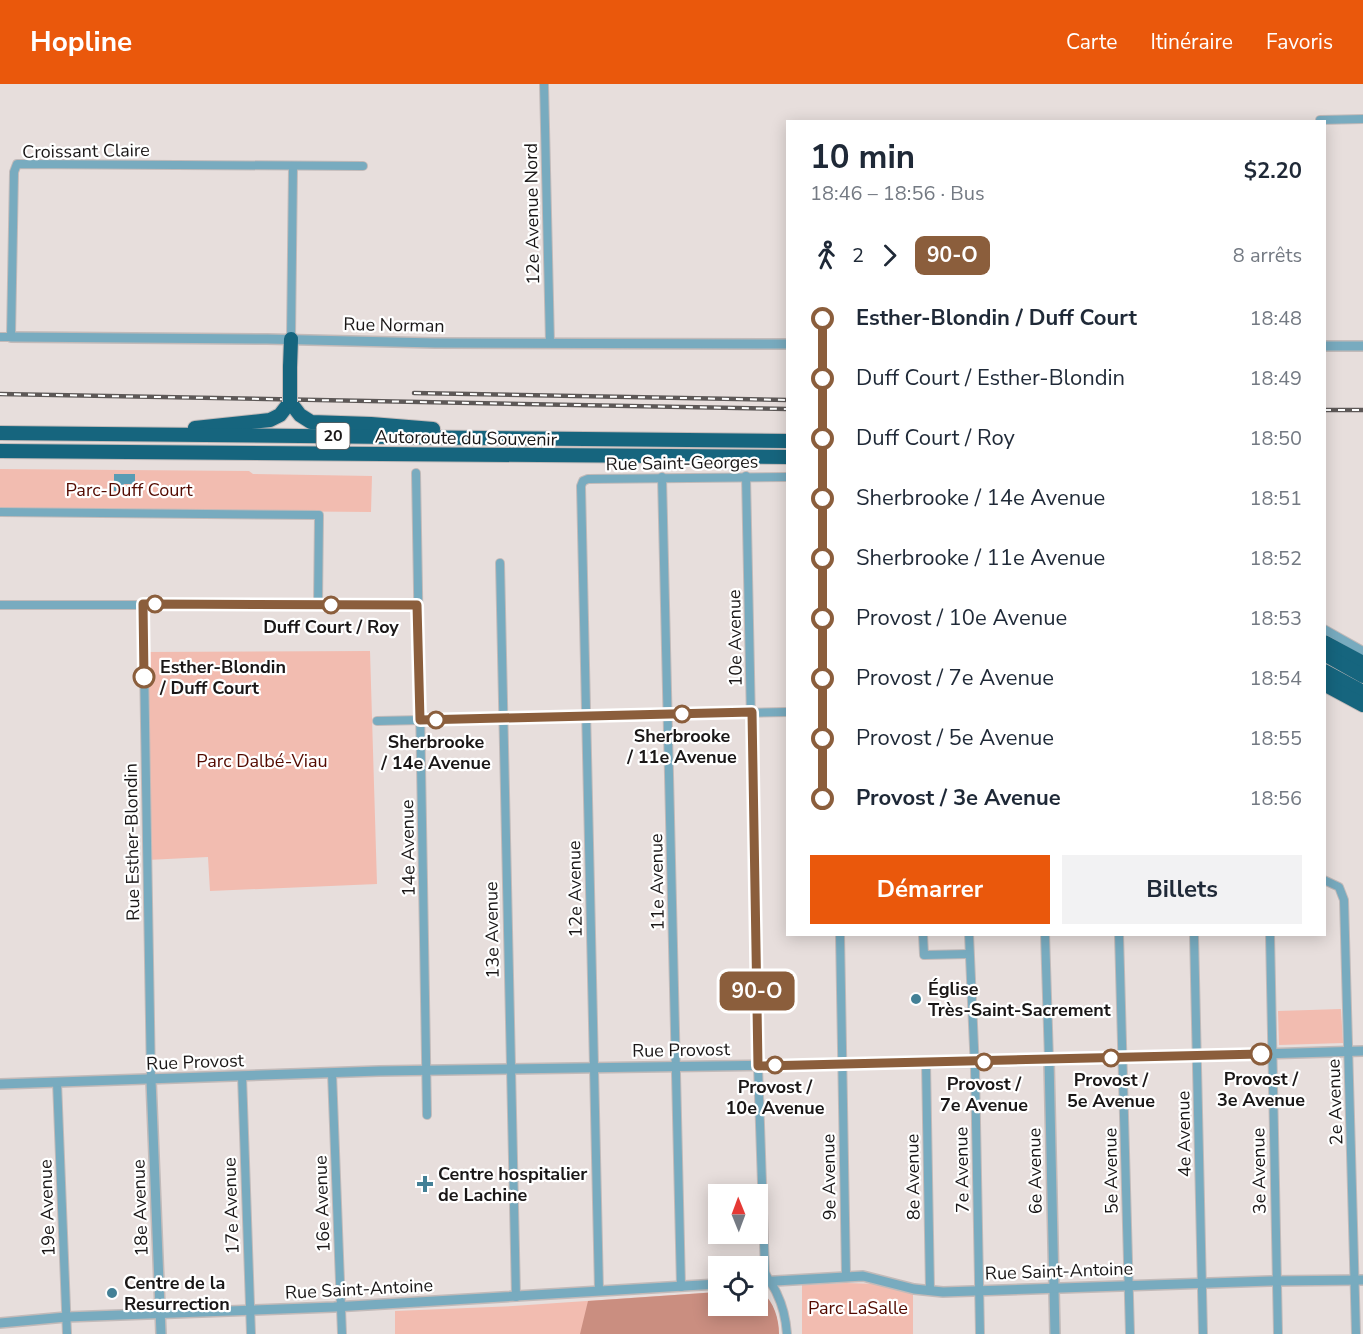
<!DOCTYPE html>
<html lang="fr">
<meta charset="utf-8">
<style>
body{margin:0;font-family:"Nunito Sans",sans-serif;background:#f2f2f3;color:#1f2937;height:100vh;display:flex;flex-direction:column;font-size:22px;white-space:nowrap}
*{box-sizing:border-box;margin:0}
p{font-size:20px;color:#747a83}
.icon{flex:none;width:33px;height:33px;fill:none;stroke:currentColor;stroke-width:2;stroke-linecap:round;stroke-linejoin:round}
.map{position:relative;flex:1;overflow:hidden}
.details{position:absolute;left:786px;top:36px;width:540px;height:816px;display:flex;flex-direction:column;background:#fff;border-radius:0px;box-shadow:0 3px 15px #0003}
.details>*{flex:none}
.badge{padding:0 12px;border-radius:9px;font-size:21px;line-height:39px}
.needle{width:39px;rotate:359deg}
.buttons{position:absolute;left:708px;top:1100px;display:grid;gap:12px}
.buttons a{display:grid;place-items:center;width:60px;height:60px;border-radius:0px;background:#fff;box-shadow:0 3px 15px #0003;font-size:30px}
.map>.badge{position:absolute;translate:-50% -50%;box-shadow:0 0 0 3px #fff}
.legs{display:flex;align-items:center;gap:9px;height:66px;padding:0 24px;font-size:20px}
.legs p{margin-inline-start:auto}
.head{display:flex;align-items:center;justify-content:space-between;height:102px;padding:0 24px}
h1{font-size:33px;font-weight:700;line-height:45px}
.primary-button{display:flex;gap:12px;margin-top:auto;padding:12px 24px}
.primary-button a{flex:1;height:69px;border-radius:0px;background:#ea580c;color:#fff;font-size:24px;font-weight:700;line-height:69px;text-align:center}
.primary-button a+a{background:#f2f2f3;color:#1f2937}
ul{padding:0 24px;list-style:none}
li{display:flex;align-items:center;gap:21px;height:60px;font-size:22px}
li i{display:grid;place-items:center;width:9px;height:100%;margin:0 8px;background:currentColor}
li i::after{content:'';width:15px;height:15px;margin:-8px;border:4px solid;border-radius:50%;background:#fff}
li p{margin-inline-start:auto}
li:first-child i{background:linear-gradient(#0000 50%,currentColor 0)}
li:last-child i{background:linear-gradient(currentColor 50%,#0000 0)}
header{display:flex;align-items:center;gap:36px;box-sizing:border-box;height:84px;padding:0 30px;background:#ea580c;color:#fff}
header strong{font-size:28px}
nav{display:flex;gap:33px;margin-inline-start:auto;font-size:21px}
.map>svg:first-child{display:block}
.green{fill:#f2bcb0}
.forest{fill:#ca8e80}
.water{fill:#5a9cb4}
.lines{fill:none;stroke-linecap:round;stroke-linejoin:round}
.minor-casing{stroke:#c2bab9;stroke-width:10}
.tertiary-casing{stroke:#c2bab9;stroke-width:12}
.motorway-casing{stroke:#c2bab9;stroke-width:16}
.minor{stroke:#78abbf;stroke-width:8}
.tertiary{stroke:#78abbf;stroke-width:9}
.motorway{stroke:#16657e;stroke-width:14}
.rail-casing{stroke:#5d5857;stroke-width:4.5}
.rail{stroke:#fff;stroke-width:2;stroke-dasharray:7;stroke-linecap:butt}
.motorway-bridge-casing{stroke:#c2bab9;stroke-width:16;stroke-linecap:butt}
.motorway-bridge{stroke:#16657e;stroke-width:14}
.line-1-casing{stroke:#fff;stroke-width:14}
.line-1{stroke:#8b5e3c;stroke-width:9}
.stop-1-dot{fill:#fff;stroke:#8b5e3c;stroke-width:3}
.poi-dot{fill:#438096;stroke:#fff;stroke-width:2}
.labels{text-anchor:middle;dominant-baseline:central;stroke-width:4.5;stroke-linejoin:round;paint-order:stroke}
.shield{fill:#fff;stroke:#5f5d5d;stroke-width:1.5}
.shield-label{font-size:16px;font-weight:bold;fill:#1a1717}
.street-label{font-size:18px;fill:#1a1717;stroke:#fff}
.park-label{font-size:18px;fill:#530a00;stroke:#fff}
.stop-label{font-size:18px;font-weight:bold;fill:#1a1717;stroke:#fff}
.poi-label{font-size:18px;font-weight:bold;fill:#1a1717;stroke:#fff;text-anchor:start}
</style>
<header>
<strong>Hopline</strong>
<nav><a>Carte</a><a>Itinéraire</a><a>Favoris</a></nav>
</header>
<div class="map">
<svg width="1363" height="1250" viewBox="0 0 1363 1250">
<rect width="100%" height="100%" fill="#e7dedc"/>
<g class="green">
<polygon points="0,385 249,387 253,390 372,392 371,428 0,425"/>
<polygon points="370,567 377,800 210,807 208,773 147,776 144,568"/>
<polygon points="1341,925 1343,959 1279,961 1278,927"/>
<polygon points="846,1199 879,1200 913,1210 913,1250 802,1250 802,1201"/>
<path d="M 758,1206 C 772,1214 779,1234 779,1250 L 395,1250 L 395,1227 L 513,1222 L 718,1208 L 718,1221 L 758,1221 Z"/>
</g>
<path class="forest" d="M 758,1206 C 773,1214 779,1234 779,1250 L 580,1250 L 588,1217 L 718,1208 L 718,1221 L 758,1221 Z"/>
<polygon class="water" points="114,390 135,390 135,400 124,400 122,407 114,407"/>
<g class="lines">
<g class="minor-casing">
<g id="minor">
<polyline points="544,0 550,259"/>
<polyline points="1320,36 1363,35"/>
<polyline points="0,253 11,253 14,88 17,80 363,82"/>
<polyline points="291,255 293,82"/>
<polyline points="416,389 427,1031"/>
<path d="M 746,392 L 758,982 L 765,1188 C 768,1197 774,1202 777,1210 C 783,1222 786,1237 787,1250"/>
<polyline points="662,393 681,1203"/>
<polyline points="0,428 319,431 318,521"/>
<polyline points="500,479 516,1213"/>
<polyline points="143,520 151,996"/>
<polyline points="0,521 417,521"/>
<polyline points="1324,545 1363,567"/>
<polyline points="377,637 788,628"/>
<polyline points="1324,796 1339,803 1344,816 1356,1250"/>
<polyline points="840,850 846,1192"/>
<polyline points="923,850 924,871 969,870"/>
<polyline points="969,850 975,986 980,1250"/>
<polyline points="1045,850 1049,976"/>
<polyline points="1119,850 1130,1250"/>
<polyline points="1194,850 1203,1250"/>
<polyline points="1270,850 1278,1250"/>
<polyline points="926,979 930,1207"/>
<polyline points="332,989 342,1250"/>
<polyline points="242,992 251,1250"/>
<polyline points="57,998 67,1250"/>
<polyline points="599,1207 581,402 583,397 588,395 788,393"/>
</g>
</g>
<g class="tertiary-casing">
<g id="tertiary">
<polyline points="11,253 267,255 435,259 788,260"/>
<polyline points="1324,262 1363,262"/>
<polyline points="1049,976 1055,1250"/>
<polyline points="151,996 161,1250"/>
<polyline points="0,1000 379,987 975,978 1363,967"/>
<polyline points="758,1198 863,1192 914,1205 943,1208 1270,1197 1363,1196"/>
<polyline points="0,1239 66,1233 334,1223 718,1200"/>
</g>
</g>
<g class="motorway-casing">
<g id="motorway">
<polyline points="290,283 291,255"/>
<polyline points="195,344 270,336 280,331 290,318 300,331 311,338 371,340 433,345"/>
<polyline points="0,349 788,357"/>
<polyline points="0,367 788,373"/>
<polyline points="1324,558 1363,579"/>
<polyline points="1324,570 1363,592"/>
<polyline points="1324,587 1363,608"/>
<polyline points="1324,600 1363,621"/>
</g>
</g>
<use href="#minor" class="minor"/>
<use href="#tertiary" class="tertiary"/>
<use href="#motorway" class="motorway"/>
<g class="rail-casing">
<g id="rail">
<polyline points="414,309 788,316"/>
<polyline points="0,310 788,325"/>
<polyline points="1324,326 1363,326"/>
</g>
</g>
<use href="#rail" class="rail"/>
<g class="motorway-bridge-casing">
<polyline id="motorway-bridge" points="290,318 290,283"/>
</g>
<use href="#motorway-bridge" class="motorway-bridge"/>
</g>
<g class="lines">
<g class="line-1-casing">
<polyline id="line-1" points="144,593 143,520 417,521 420,636 752,628 758,982 1261,970"/>
</g>
<use href="#line-1" class="line-1"/>
</g>
<g class="stop-1-dot">
<circle cx="155" cy="520" r="8"/>
<circle cx="331" cy="521" r="8"/>
<circle cx="144" cy="593" r="10"/>
<circle cx="682" cy="630" r="8"/>
<circle cx="436" cy="636" r="8"/>
<circle cx="1261" cy="970" r="10"/>
<circle cx="1111" cy="974" r="8"/>
<circle cx="984" cy="978" r="8"/>
<circle cx="775" cy="981" r="8"/>
</g>
<g class="poi-dot">
<circle cx="916" cy="915" r="6"/>
<path d="M422 1091h6v6h6v6h-6v6h-6v-6h-6v-6h6z"/>
<circle cx="112" cy="1209" r="6"/>
</g>
<g class="labels">
<rect class="shield" x="316.5" y="339" width="33" height="26" rx="4.5"/>
<g class="shield-label">
<text x="333" y="352">20</text>
</g>
<g class="street-label">
<text transform="translate(86 67) rotate(-1)">Croissant Claire</text>
<text transform="translate(532 130) rotate(-91)">12e Avenue Nord</text>
<text transform="translate(394 241) rotate(1)">Rue Norman</text>
<text transform="translate(466 354) rotate(1)">Autoroute du Souvenir</text>
<text transform="translate(682 379) rotate(-1)">Rue Saint-Georges</text>
<text transform="translate(735 554) rotate(-91)">10e Avenue</text>
<text transform="translate(132 758) rotate(-91)">Rue Esther-Blondin</text>
<text transform="translate(408 764) rotate(-91)">14e Avenue</text>
<text transform="translate(657 798) rotate(-91)">11e Avenue</text>
<text transform="translate(575 805) rotate(-91)">12e Avenue</text>
<text transform="translate(492 846) rotate(-91)">13e Avenue</text>
<text transform="translate(681 966) rotate(-1)">Rue Provost</text>
<text transform="translate(195 978) rotate(-2)">Rue Provost</text>
<text transform="translate(1335 1018) rotate(-92)">2e Avenue</text>
<text transform="translate(1184 1050) rotate(-91)">4e Avenue</text>
<text transform="translate(962 1086) rotate(-91)">7e Avenue</text>
<text transform="translate(1035 1087) rotate(-91)">6e Avenue</text>
<text transform="translate(1111 1087) rotate(-91)">5e Avenue</text>
<text transform="translate(1259 1087) rotate(-91)">3e Avenue</text>
<text transform="translate(829 1093) rotate(-91)">9e Avenue</text>
<text transform="translate(913 1093) rotate(-91)">8e Avenue</text>
<text transform="translate(322 1120) rotate(-92)">16e Avenue</text>
<text transform="translate(231 1122) rotate(-92)">17e Avenue</text>
<text transform="translate(47 1124) rotate(-92)">19e Avenue</text>
<text transform="translate(140 1124) rotate(-92)">18e Avenue</text>
<text transform="translate(1059 1187) rotate(-2)">Rue Saint-Antoine</text>
<text transform="translate(359 1205) rotate(-3)">Rue Saint-Antoine</text>
</g>
<g class="park-label">
<text x="129" y="406">Parc-Duff Court</text>
<text x="262" y="677">Parc Dalbé-Viau</text>
<text x="858" y="1224">Parc LaSalle</text>
</g>
<g class="stop-label">
<text x="331" y="543">Duff Court / Roy</text>
<text x="160" y="583" text-anchor="start">Esther-Blondin<tspan x="160" dy="21">/ Duff Court</tspan></text>
<text x="682" y="652">Sherbrooke<tspan x="682" dy="21">/ 11e Avenue</tspan></text>
<text x="436" y="658">Sherbrooke<tspan x="436" dy="21">/ 14e Avenue</tspan></text>
<text x="1261" y="995">Provost /<tspan x="1261" dy="21">3e Avenue</tspan></text>
<text x="1111" y="996">Provost /<tspan x="1111" dy="21">5e Avenue</tspan></text>
<text x="984" y="1000">Provost /<tspan x="984" dy="21">7e Avenue</tspan></text>
<text x="775" y="1003">Provost /<tspan x="775" dy="21">10e Avenue</tspan></text>
</g>
<g class="poi-label">
<text x="928" y="905">Église<tspan x="928" dy="21">Très-Saint-Sacrement</tspan></text>
<text x="438" y="1090">Centre hospitalier<tspan x="438" dy="21">de Lachine</tspan></text>
<text x="124" y="1199">Centre de la<tspan x="124" dy="21">Resurrection</tspan></text>
</g>
</g>
</svg>
<div class="buttons">
<a><svg class="needle" viewBox="-14 -14 28 28"><path d="M0-13l5 13h-10z" fill="#e53935"/><path d="M0 13l5-13h-10z" fill="#747a83"/></svg></a>
<a><svg class="icon" aria-label="locate" viewBox="0 0 24 24"><circle cx="12" cy="12" r="6"/><path d="M12 2v4M12 18v4M2 12h4M18 12h4"/></svg></a>
</div>
<b class="badge" style="left:757px;top:907px;background:#8b5e3c;color:#fff">90-O</b>
<section class="details">
<div class="head"><div><h1>10 min</h1><p>18:46 – 18:56 · Bus</p></div><b>$2.20</b></div>
<div class="legs"><svg class="icon" aria-label="walk" viewBox="0 0 24 24"><circle cx="13" cy="4" r="2"/><path d="M13 8l-2 6 4 7M11 14l-3 7M7 12l3-4h3l4 4"/></svg>2<svg class="icon" aria-label="forward" viewBox="0 0 24 24"><path d="M9 5l7 7-7 7"/></svg><b class="badge" style="background:#8b5e3c;color:#fff">90-O</b><p>8 arrêts</p></div>
<ul>
<li><i style="color:#8b5e3c"></i><b>Esther-Blondin / Duff Court</b><p>18:48</p></li>
<li><i style="color:#8b5e3c"></i><span>Duff Court / Esther-Blondin</span><p>18:49</p></li>
<li><i style="color:#8b5e3c"></i><span>Duff Court / Roy</span><p>18:50</p></li>
<li><i style="color:#8b5e3c"></i><span>Sherbrooke / 14e Avenue</span><p>18:51</p></li>
<li><i style="color:#8b5e3c"></i><span>Sherbrooke / 11e Avenue</span><p>18:52</p></li>
<li><i style="color:#8b5e3c"></i><span>Provost / 10e Avenue</span><p>18:53</p></li>
<li><i style="color:#8b5e3c"></i><span>Provost / 7e Avenue</span><p>18:54</p></li>
<li><i style="color:#8b5e3c"></i><span>Provost / 5e Avenue</span><p>18:55</p></li>
<li><i style="color:#8b5e3c"></i><b>Provost / 3e Avenue</b><p>18:56</p></li>
</ul>
<div class="primary-button"><a>Démarrer</a><a>Billets</a></div>
</section>
</div>
